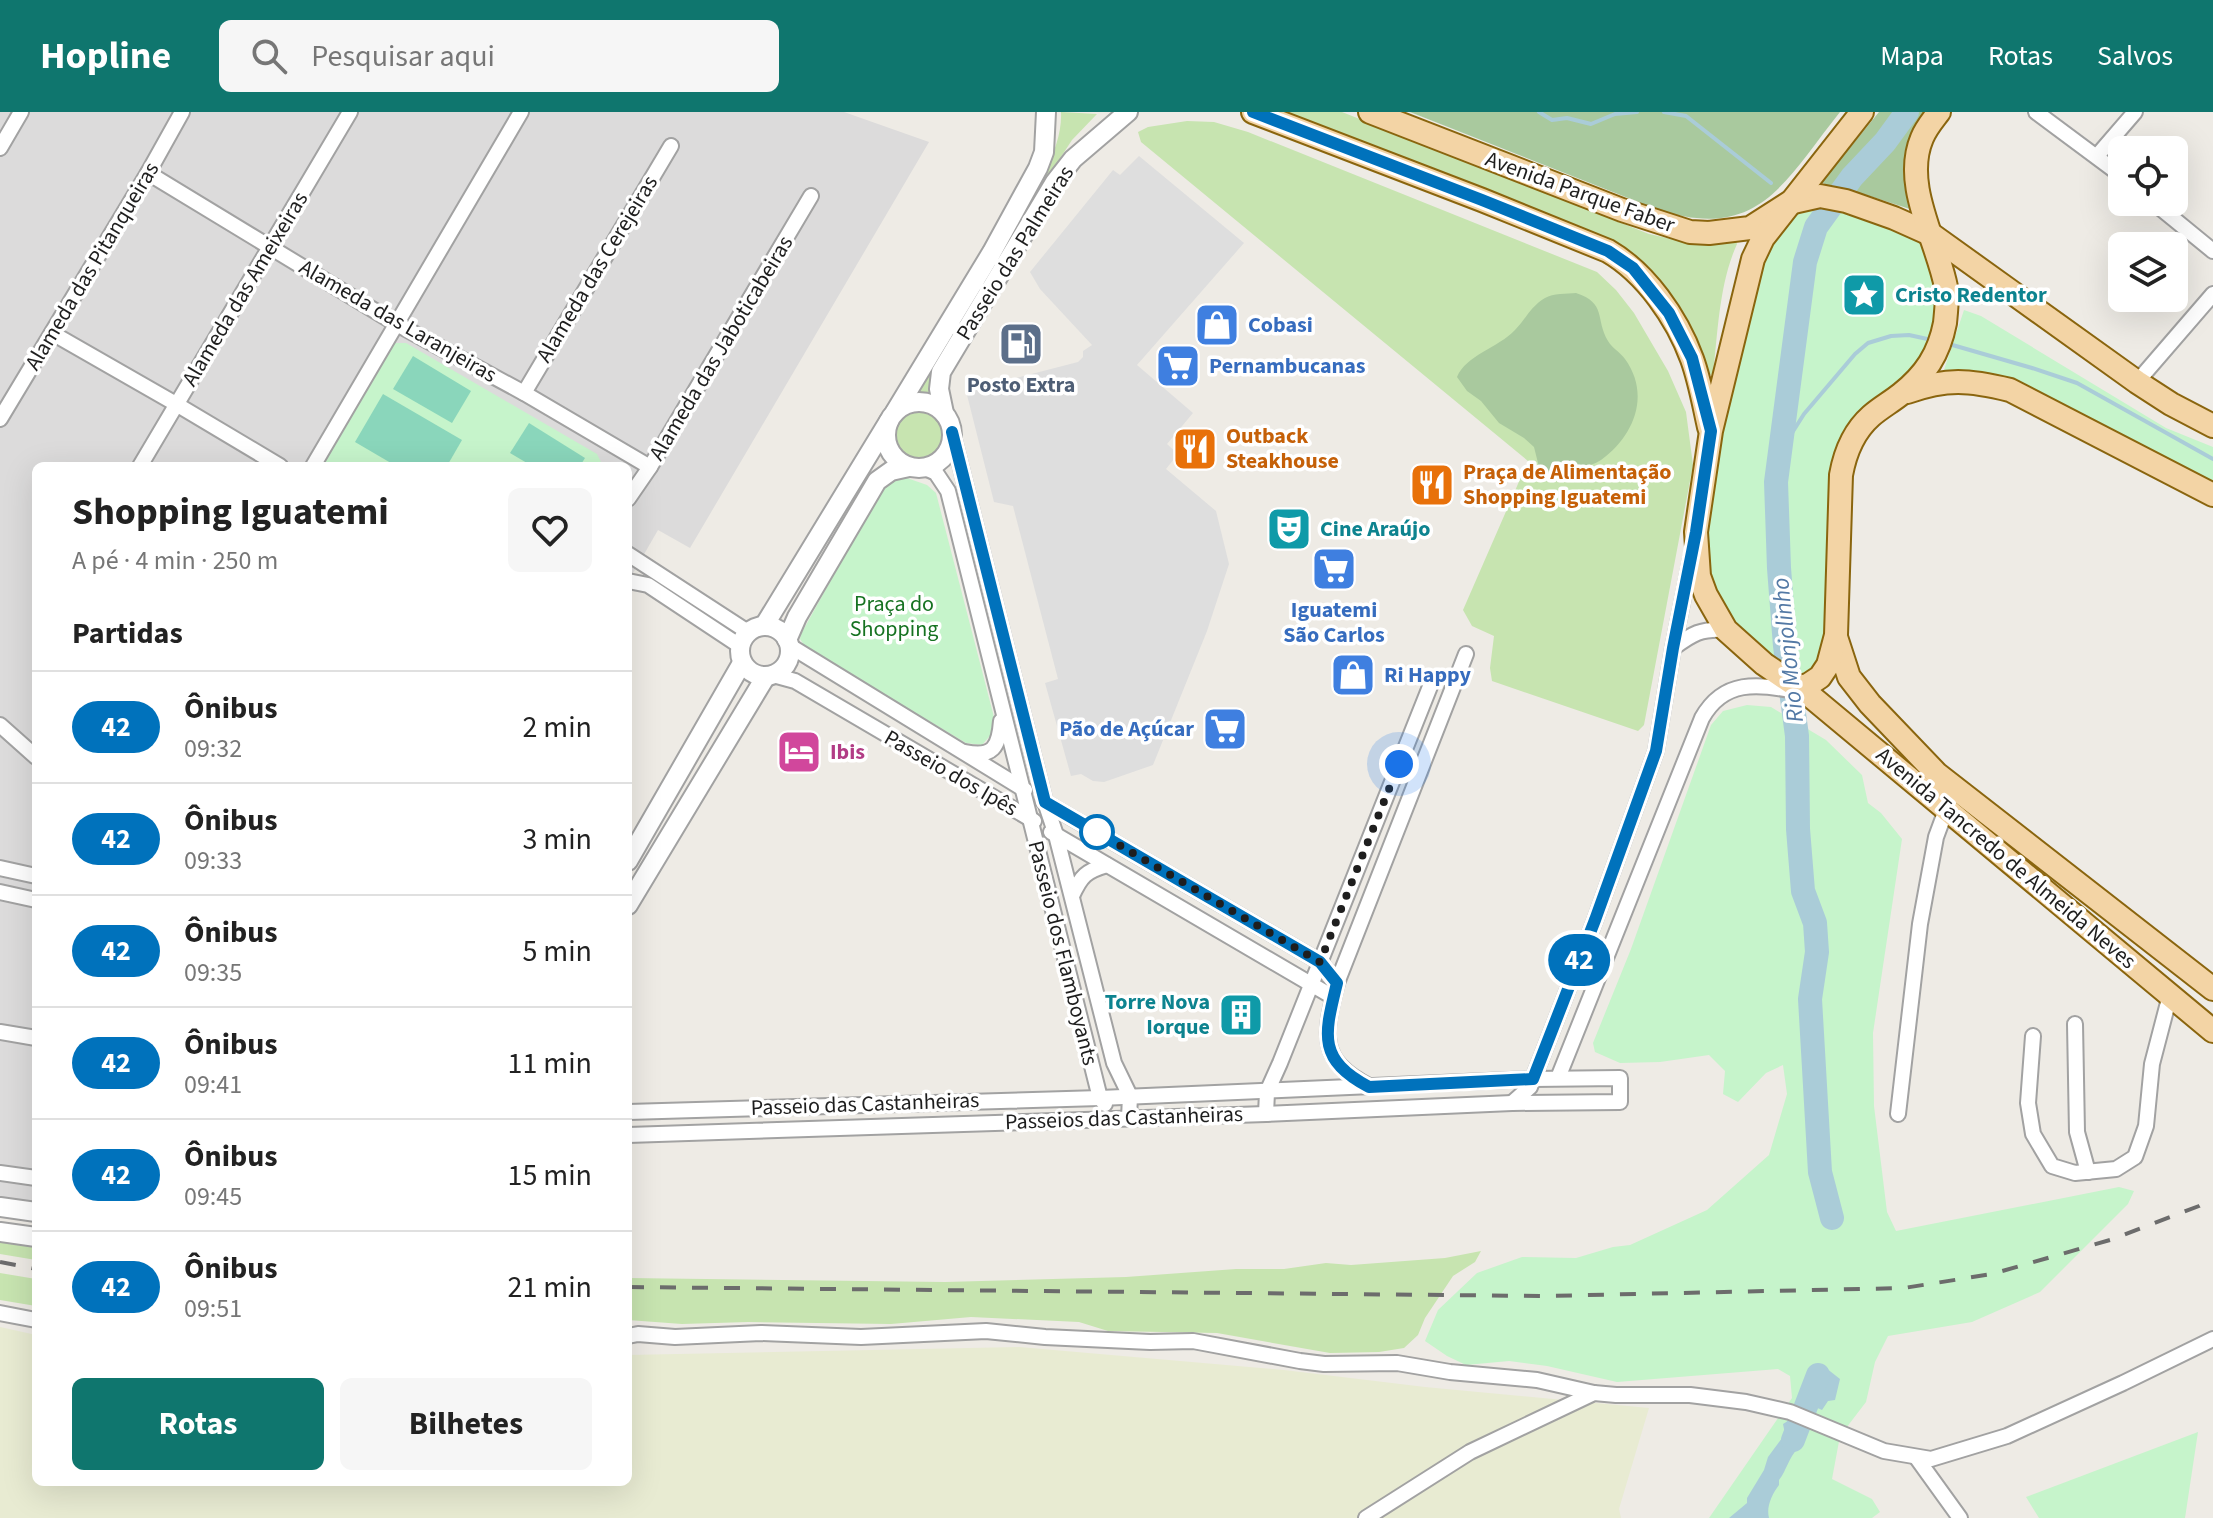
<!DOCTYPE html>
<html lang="pt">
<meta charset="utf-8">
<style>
body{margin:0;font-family:"Source Sans 3",sans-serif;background:#f6f6f6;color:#222;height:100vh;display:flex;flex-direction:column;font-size:30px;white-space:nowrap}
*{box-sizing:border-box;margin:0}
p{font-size:26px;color:#767676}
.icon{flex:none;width:44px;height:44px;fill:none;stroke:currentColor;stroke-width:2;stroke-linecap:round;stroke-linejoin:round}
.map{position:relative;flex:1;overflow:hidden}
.panel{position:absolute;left:32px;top:350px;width:600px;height:1024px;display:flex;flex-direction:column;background:#fff;border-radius:12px;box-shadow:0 8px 32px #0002}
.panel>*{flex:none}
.badge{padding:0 16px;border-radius:26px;font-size:28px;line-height:52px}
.tools{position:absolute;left:2108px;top:24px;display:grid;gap:16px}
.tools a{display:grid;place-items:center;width:80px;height:80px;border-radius:12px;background:#fff;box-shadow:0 8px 32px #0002;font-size:40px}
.you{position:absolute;width:40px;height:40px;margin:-20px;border:6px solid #fff;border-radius:50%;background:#1a73e8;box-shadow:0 0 0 12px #1a73e833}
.map>.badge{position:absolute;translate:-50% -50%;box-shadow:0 0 0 4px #fff}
h2{padding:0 40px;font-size:30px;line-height:72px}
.round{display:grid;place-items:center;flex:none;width:84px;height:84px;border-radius:12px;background:#f6f6f6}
.headline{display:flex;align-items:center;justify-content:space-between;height:136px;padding:0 40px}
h1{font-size:38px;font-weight:700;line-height:60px}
.button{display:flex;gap:16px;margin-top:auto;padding:16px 40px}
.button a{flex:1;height:92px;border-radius:12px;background:#0f766e;color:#fff;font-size:32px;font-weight:700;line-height:92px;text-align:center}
.button a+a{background:#f6f6f6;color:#222}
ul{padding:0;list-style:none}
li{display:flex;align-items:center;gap:24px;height:112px;padding:0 40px;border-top:2px solid #e0e0e0}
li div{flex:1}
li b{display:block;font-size:30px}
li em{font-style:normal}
li .badge{min-width:88px;font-weight:700;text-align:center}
header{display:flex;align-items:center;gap:48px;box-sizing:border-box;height:112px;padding:0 40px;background:#0f766e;color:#fff}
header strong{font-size:38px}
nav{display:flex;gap:44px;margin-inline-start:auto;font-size:28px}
.search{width:560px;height:72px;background:#f6f6f6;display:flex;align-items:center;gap:20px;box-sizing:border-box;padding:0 28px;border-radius:12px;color:#767676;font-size:30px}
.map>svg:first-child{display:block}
.residential{fill:#dcdbdb}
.farmland{fill:#e8ebd2}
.grass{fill:#c7e4b0}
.forest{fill:#a9c99e}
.park{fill:#c6f4cb}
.pitch{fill:#8ad6bb}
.parking{fill:#dedede}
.water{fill:#aaccd8}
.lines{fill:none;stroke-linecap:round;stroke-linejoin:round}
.stream{stroke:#aaccd8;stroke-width:4}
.river{stroke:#aaccd8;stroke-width:24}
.minor-casing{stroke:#a2a2a2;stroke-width:18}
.tertiary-casing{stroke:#a2a2a2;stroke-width:22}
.primary-casing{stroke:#8a650e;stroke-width:26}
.minor{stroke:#fff;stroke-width:14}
.tertiary{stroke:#fff;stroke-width:18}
.primary{stroke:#f3d4a5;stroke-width:22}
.rail{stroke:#6c6c6c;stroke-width:4;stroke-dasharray:16 16;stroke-linecap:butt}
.line-casing{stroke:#fff;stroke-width:18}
.line{stroke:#0072bc;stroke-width:12}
.walk{stroke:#1e1e1e;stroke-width:8;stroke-dasharray:0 14.4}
.stop-dot{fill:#fff;stroke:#0072bc;stroke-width:4}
.labels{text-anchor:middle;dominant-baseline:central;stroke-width:7;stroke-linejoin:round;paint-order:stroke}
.street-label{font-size:22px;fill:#1e1e1e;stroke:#fff}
.culture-label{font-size:22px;font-weight:bold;fill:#0d838f;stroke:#fff;text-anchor:start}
.shop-label{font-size:22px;font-weight:bold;fill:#366cbe;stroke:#fff;text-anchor:start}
.service-label{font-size:22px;font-weight:bold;fill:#4e5e75;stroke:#fff}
.food-label{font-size:22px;font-weight:bold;fill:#c56008;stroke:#fff;text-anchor:start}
.park-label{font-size:22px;fill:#167221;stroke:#fff}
.hotel-label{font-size:22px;font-weight:bold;fill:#b23c85;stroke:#fff;text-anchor:start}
.water-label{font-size:24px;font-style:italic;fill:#5379a5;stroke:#fff}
</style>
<header>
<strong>Hopline</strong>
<div class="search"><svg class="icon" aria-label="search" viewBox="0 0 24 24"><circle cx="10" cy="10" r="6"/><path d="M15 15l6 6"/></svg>Pesquisar aqui</div>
<nav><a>Mapa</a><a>Rotas</a><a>Salvos</a></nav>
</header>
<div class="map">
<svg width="2213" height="1406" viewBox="0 0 2213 1406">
<rect width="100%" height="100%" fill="#eeebe5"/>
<polygon class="residential" points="0,0 844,0 929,30 690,436 658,418 628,470 628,354 36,354 36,1090 0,1085"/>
<polygon class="farmland" points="0,1215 36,1223 36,1370 628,1370 628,1243 1019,1235 1284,1258 1425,1275 1649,1296 1619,1397 1621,1406 0,1406"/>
<g class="grass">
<path d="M 1061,0 L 1097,2 L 1072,28 L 1057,51 L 934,257 L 930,279 L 928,280 L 913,280 L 1046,59 C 1054,40 1062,21 1061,0 Z"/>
<path d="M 1286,0 L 1342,0 L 1649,122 L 1694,132 L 1736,129 L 1737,132 C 1719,172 1718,219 1713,262 L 1707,264 L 1676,201 L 1547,103 Z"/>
<polygon points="1187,9 1214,10 1248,20 1597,160 1616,178 1634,201 1668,259 1686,300 1693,353 1644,613 1638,619 1492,569 1490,556 1494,524 1472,514 1463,498 1528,349 1141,30 1138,20 1148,15"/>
<circle cx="918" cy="323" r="25"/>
<polygon points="0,1124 36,1129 36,1148 0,1142"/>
<polygon points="1481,1139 1475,1150 1453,1164 1425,1206 1418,1223 1404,1236 1379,1240 1330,1241 1217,1221 1108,1219 1079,1210 971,1205 891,1212 748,1210 682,1212 628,1208 628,1166 945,1170 1126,1165 1236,1157 1284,1157 1326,1151 1351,1153 1445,1146"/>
<polygon points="0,1161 36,1167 36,1194 0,1188"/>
</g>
<g class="forest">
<path d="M 1410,0 L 1840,0 C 1784,70 1759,131 1656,97 Z"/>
<polygon points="1879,0 1931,0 1910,97 1857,80 1829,75 1822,70"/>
<path d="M 1576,181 C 1607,191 1595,207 1608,229 C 1612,236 1620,240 1625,247 C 1651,283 1634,324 1601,348 C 1589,356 1568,358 1554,362 L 1539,355 L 1534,335 L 1524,326 L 1499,311 L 1481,289 L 1467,279 L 1457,265 C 1466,243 1498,236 1515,218 C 1526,207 1530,195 1545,186 C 1553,181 1567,182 1576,181 Z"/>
</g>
<g class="park">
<polygon points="1820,84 1932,123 1944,166 1935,244 1851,331 1836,523 1808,573 1726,518 1696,420 1753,147 1789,91"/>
<polygon points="1964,198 1981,204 2166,316 2213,335 2213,372 1943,261"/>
<polygon points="396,231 406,231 597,342 603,354 322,354 393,233"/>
<polygon points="907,366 927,373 936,381 995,609 995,618 982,633 966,631 806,536 800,527 801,522 882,376 898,367"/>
<polygon points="1747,593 1771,595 1826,628 1862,663 1868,691 1881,701 1902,727 1873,921 1874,994 1887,1100 1896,1119 2119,1075 2134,1079 2128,1092 2040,1180 1972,1210 1888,1224 1875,1250 1866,1290 1840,1324 1832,1367 1872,1387 1880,1400 1872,1406 1709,1406 1792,1286 1790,1264 1778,1257 1617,1270 1547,1254 1509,1249 1466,1253 1447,1244 1425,1229 1438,1198 1477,1161 1522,1145 1576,1146 1613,1135 1630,1133 1707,1098 1769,1043 1787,982 1783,953 1766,961 1738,990 1723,982 1725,959 1709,943 1660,950 1620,951 1595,940 1593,931 1631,837 1711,613 1723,599"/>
<polygon points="2198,1320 2185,1406 2039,1406 2026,1385"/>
</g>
<g class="pitch">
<polygon points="413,244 471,279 452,311 393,277"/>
<polygon points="383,282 462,328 447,354 396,354 355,330"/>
<polygon points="529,311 585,346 580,354 532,354 510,341"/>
</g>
<polygon class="parking" points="1139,44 1244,131 1137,253 1193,301 1167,332 1178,342 1166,357 1216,399 1229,452 1207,519 1153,653 1104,670 1093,669 1081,662 1071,664 1045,571 1058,567 1013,394 994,390 966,279 1078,250 1083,245 1083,239 1092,233 1040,177 1030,160 1113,58 1120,63"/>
<g class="water">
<path d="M 1826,1256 L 1840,1267 L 1835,1288 L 1828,1289 L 1822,1298 L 1811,1293 C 1815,1281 1811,1271 1815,1258 Z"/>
<path d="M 1794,1305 L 1807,1309 L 1804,1324 L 1799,1328 L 1799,1335 C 1788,1346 1787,1358 1779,1368 L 1779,1373 C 1772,1382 1766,1395 1769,1406 L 1729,1406 L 1747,1391 L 1747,1386 L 1764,1358 L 1768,1345 L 1785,1322 L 1783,1312 Z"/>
</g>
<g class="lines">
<g class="stream">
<polyline points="1539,0 1552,8 1567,6 1591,12 1615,2 1637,0"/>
<polyline points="1664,0 1686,4 1771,71"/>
<polyline points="1949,232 2032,256 2077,271 2213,347"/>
<polyline points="1778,343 1804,302 1855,242 1868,231 1891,224 1909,223 1932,228"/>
</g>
<g class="river">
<polyline points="1832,1106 1820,1060 1810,887 1817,840 1815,811 1803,779 1798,717 1797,624 1785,534 1779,456 1776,370 1805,150 1816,115 1852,65 1885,30 1907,0"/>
<polyline points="1793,1328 1818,1263"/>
</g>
<g class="minor-casing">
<g id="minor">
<polyline points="2036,0 2122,64"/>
<polyline points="0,36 21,0"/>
<polyline points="2097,44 2135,0"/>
<polyline points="148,61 395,211 524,281 650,355"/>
<polyline points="2153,90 2213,139"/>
<polyline points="52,221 176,292 280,354"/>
<polyline points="2137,270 2213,182"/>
<polyline points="524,281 671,34"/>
<polyline points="0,307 148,61 182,0"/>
<polyline points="952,320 1045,690 1056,723 1114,951 1130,984 1129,1006"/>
<polyline points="140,354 350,0"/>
<polyline points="313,354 521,0"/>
<polyline points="925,356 936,361 948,379 1100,986 1105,992"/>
<polyline points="628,387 650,355 811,84"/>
<polyline points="628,442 748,520"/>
<polyline points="628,469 648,473 740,534"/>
<polyline points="790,534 1025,678"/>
<path d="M 1673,536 C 1692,522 1701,516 1726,518"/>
<polyline points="773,563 795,569 1034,709"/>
<polyline points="0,613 36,645"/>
<path d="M 965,640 C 993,646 999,635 1001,609"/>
<polyline points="1043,689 1320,850 1337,871"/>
<polyline points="1051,720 1333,885"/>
<polyline points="0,756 36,764"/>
<polyline points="0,780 36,788"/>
<path d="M 1072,784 C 1081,764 1086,759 1107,753"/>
<polyline points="2075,912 2077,1020 2088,1060"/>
<polyline points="0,920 36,926"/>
<polyline points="2033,924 2028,991 2033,1022 2052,1054 2075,1061 2116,1057 2135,1045 2146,1014 2152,952 2170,883"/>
<path d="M 1558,966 L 1702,606 C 1724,567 1757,572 1796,579"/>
<path d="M 1369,974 C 1316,947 1325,920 1337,871 L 1466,542"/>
<polyline points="1512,991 1530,975 1533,967 1595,808 1656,639 1673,536 1691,446"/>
<polyline points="628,1000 1100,986 1533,967 1620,966 1620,990 1512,991 1266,1002 628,1023"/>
<polyline points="1266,1002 1267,980 1280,951 1433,567"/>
<polyline points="1898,1002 1920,812 1936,725 1946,698"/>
<polyline points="0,1061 36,1066"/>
<polyline points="0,1201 36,1208"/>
<polyline points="628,1224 638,1222 675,1225 761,1221 861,1225 986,1219 1045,1225 1150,1230 1193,1229 1300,1249 1324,1252 1397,1251 1450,1260 1537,1268 1594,1281"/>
<polyline points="1916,1345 1960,1406"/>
<polyline points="1366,1406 1470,1340 1594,1281 1616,1283 1690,1283 1746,1290 1790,1300 1884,1339 1931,1347 2007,1324 2123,1271 2213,1227"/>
</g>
</g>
<g class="tertiary-casing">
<g id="tertiary">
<circle cx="919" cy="323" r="33"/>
<polyline points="895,300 992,140 1038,56 1044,40 1046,0"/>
<polyline points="944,301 939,277 941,260 1055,70 1073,47 1128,0"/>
<circle cx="765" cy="539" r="25"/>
<polyline points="764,514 889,309"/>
<polyline points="787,528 797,505 877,369 891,359 909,355"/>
<polyline points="628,749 742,551"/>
<polyline points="628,793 766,564"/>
<polyline points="0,1095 36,1100"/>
<polyline points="0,1120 36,1125"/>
</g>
</g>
<g class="primary-casing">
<g id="primary">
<path d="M 1253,0 L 1482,88 L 1608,139 C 1646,161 1677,206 1692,247 C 1700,269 1704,293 1709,315"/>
<polyline points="1370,0 1622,98 1690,120 1709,121 1750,116 1789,91 1820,84 1846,89 1894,106 1932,123 2137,270 2171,292 2213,314"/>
<polyline points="1862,0 1763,126 1753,147 1711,319 1696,420 1699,464 1706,483 1726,518 1764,552 1808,582 2213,919"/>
<path d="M 1907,280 C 1947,266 1969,268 2010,278 L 2213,383"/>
<polyline points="1836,525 1849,565 1870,592 1937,662 2213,877"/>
<path d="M 1798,575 L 1808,573 L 1820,565 L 1828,553 L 1836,523 L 1841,363 C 1845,341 1854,319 1871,304 C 1880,296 1891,290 1901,282 C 1925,263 1939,242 1945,211 C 1946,200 1948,185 1946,175 C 1937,128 1902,73 1922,26 C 1926,16 1933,8 1939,0"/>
</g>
</g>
<use href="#minor" class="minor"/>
<use href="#tertiary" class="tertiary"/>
<use href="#primary" class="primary"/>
<g class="rail">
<polyline points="0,1150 36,1157"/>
<polyline points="628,1175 1545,1184 1904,1176 1992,1162 2110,1128 2199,1094 2213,1086"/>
</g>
</g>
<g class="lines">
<g class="line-casing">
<path id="line" d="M 952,320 L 1045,690 L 1320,850 L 1337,871 C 1325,921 1316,947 1369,975 L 1533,967 L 1595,808 L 1656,639 L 1673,536 L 1696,420 L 1711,319 L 1692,246 L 1669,201 L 1633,156 L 1608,139 L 1482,88 L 1253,0"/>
</g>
<use href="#line" class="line"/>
<polyline class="walk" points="1097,720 1090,716 1320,850 1399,652"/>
</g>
<defs>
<g id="sight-square" transform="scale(2.3)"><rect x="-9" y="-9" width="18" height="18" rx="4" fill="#0f9aa8" stroke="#fff"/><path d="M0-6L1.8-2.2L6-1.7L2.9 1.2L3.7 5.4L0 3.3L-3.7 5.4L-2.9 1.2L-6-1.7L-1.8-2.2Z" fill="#fff"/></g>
<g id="shop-square" transform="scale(2.3)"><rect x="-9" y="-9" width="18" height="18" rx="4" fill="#3f7fe0" stroke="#fff"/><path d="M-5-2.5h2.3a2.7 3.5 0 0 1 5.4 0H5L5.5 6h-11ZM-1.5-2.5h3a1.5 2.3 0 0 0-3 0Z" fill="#fff"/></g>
<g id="fuel-square" transform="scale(2.3)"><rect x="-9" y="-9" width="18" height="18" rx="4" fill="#5c6f8a" stroke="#fff"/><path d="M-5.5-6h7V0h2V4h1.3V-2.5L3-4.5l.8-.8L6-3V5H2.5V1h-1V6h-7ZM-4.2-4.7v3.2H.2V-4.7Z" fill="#fff"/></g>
<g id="supermarket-square" transform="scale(2.3)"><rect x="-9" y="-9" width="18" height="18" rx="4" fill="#3f7fe0" stroke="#fff"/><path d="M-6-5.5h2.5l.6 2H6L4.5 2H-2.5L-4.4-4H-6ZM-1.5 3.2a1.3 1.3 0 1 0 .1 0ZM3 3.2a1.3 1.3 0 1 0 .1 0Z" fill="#fff"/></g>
<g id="restaurant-square" transform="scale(2.3)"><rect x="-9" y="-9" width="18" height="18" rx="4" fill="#e8710a" stroke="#fff"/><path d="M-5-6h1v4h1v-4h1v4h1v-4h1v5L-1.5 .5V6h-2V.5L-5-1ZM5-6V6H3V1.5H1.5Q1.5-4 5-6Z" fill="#fff"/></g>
<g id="theatre-square" transform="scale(2.3)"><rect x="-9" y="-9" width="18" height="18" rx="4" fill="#0f9aa8" stroke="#fff"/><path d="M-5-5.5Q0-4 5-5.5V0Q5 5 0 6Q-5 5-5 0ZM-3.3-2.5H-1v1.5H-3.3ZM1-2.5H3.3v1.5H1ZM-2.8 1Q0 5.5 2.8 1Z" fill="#fff"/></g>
<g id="hotel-square" transform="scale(2.3)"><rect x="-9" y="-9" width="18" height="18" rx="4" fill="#d1479c" stroke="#fff"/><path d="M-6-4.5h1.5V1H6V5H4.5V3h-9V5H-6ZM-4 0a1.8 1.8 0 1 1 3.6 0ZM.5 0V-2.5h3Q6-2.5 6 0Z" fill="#fff"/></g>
<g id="building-square" transform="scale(2.3)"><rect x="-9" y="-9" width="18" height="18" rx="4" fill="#0f9aa8" stroke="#fff"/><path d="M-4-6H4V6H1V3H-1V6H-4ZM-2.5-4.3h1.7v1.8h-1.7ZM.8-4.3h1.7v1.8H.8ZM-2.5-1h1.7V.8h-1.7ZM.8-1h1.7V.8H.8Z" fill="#fff"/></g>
</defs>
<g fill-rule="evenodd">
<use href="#sight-square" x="1864" y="183"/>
<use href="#shop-square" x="1217" y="213"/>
<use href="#fuel-square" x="1021" y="232"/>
<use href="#supermarket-square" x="1178" y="254"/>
<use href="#restaurant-square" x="1195" y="337"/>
<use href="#restaurant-square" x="1432" y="373"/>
<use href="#theatre-square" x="1289" y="417"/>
<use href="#supermarket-square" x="1334" y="457"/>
<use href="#shop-square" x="1353" y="563"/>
<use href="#supermarket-square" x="1225" y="617"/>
<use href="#hotel-square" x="799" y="640"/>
<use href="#building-square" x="1241" y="903"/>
</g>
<circle class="stop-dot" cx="1097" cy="720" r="16"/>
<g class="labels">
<g class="street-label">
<text transform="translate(1580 80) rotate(20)">Avenida Parque Faber</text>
<text transform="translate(1015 141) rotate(-58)">Passeio das Palmeiras</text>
<text transform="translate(92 154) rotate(-59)">Alameda das Pitanqueiras</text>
<text transform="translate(597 157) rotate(-59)">Alameda das Cerejeiras</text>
<text transform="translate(245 177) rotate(-59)">Alameda das Ameixeiras</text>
<text transform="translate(398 209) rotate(30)">Alameda das Laranjeiras</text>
<text transform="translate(721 236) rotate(-59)">Alameda das Jaboticabeiras</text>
<text transform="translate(951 661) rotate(30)">Passeio dos Ipês</text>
<text transform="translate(2006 746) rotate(40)">Avenida Tancredo de Almeida Neves</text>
<text transform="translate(1063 841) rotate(76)">Passeio dos Flamboyants</text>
<text transform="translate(865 992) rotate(-2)">Passeio das Castanheiras</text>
<text transform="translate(1124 1006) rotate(-2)">Passeios das Castanheiras</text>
</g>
<g class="culture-label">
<text x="1895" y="183">Cristo Redentor</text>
<text x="1320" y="417">Cine Araújo</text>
<text x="1210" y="890" text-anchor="end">Torre Nova<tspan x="1210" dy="25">Iorque</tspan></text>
</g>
<g class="shop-label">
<text x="1248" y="213">Cobasi</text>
<text x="1209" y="254">Pernambucanas</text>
<text x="1334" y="498" text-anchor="middle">Iguatemi<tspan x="1334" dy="25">São Carlos</tspan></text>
<text x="1384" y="563">Ri Happy</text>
<text x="1194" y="617" text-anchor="end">Pão de Açúcar</text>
</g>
<g class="service-label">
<text x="1021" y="273">Posto Extra</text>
</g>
<g class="food-label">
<text x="1226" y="324">Outback<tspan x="1226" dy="25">Steakhouse</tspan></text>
<text x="1463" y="360">Praça de Alimentação<tspan x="1463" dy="25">Shopping Iguatemi</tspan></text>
</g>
<g class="park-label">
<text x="894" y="492">Praça do<tspan x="894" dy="25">Shopping</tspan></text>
</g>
<g class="hotel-label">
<text x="830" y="640">Ibis</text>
</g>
<g class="water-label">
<text transform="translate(1788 538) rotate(-96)">Rio Monjolinho</text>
</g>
</g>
</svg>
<div class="tools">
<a><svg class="icon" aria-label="locate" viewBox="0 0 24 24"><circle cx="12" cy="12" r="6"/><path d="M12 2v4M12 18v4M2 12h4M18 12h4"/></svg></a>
<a><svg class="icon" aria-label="layers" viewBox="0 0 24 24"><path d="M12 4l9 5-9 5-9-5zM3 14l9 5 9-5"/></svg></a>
</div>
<div class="you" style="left:1399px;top:652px"></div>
<b class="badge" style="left:1579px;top:848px;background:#0072bc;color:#fff">42</b>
<section class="panel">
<div class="headline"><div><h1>Shopping Iguatemi</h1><p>A pé · 4 min · 250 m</p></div><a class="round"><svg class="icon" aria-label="heart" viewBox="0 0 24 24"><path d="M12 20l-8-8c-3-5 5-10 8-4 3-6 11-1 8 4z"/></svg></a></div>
<h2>Partidas</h2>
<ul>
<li><span class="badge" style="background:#0072bc;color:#fff">42</span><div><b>Ônibus</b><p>09:32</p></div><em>2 min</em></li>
<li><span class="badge" style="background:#0072bc;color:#fff">42</span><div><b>Ônibus</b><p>09:33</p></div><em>3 min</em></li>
<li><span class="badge" style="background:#0072bc;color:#fff">42</span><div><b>Ônibus</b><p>09:35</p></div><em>5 min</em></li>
<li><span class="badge" style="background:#0072bc;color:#fff">42</span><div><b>Ônibus</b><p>09:41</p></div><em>11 min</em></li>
<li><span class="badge" style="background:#0072bc;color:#fff">42</span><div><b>Ônibus</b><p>09:45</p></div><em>15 min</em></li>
<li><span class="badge" style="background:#0072bc;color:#fff">42</span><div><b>Ônibus</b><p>09:51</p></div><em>21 min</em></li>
</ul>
<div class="button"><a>Rotas</a><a>Bilhetes</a></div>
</section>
</div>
